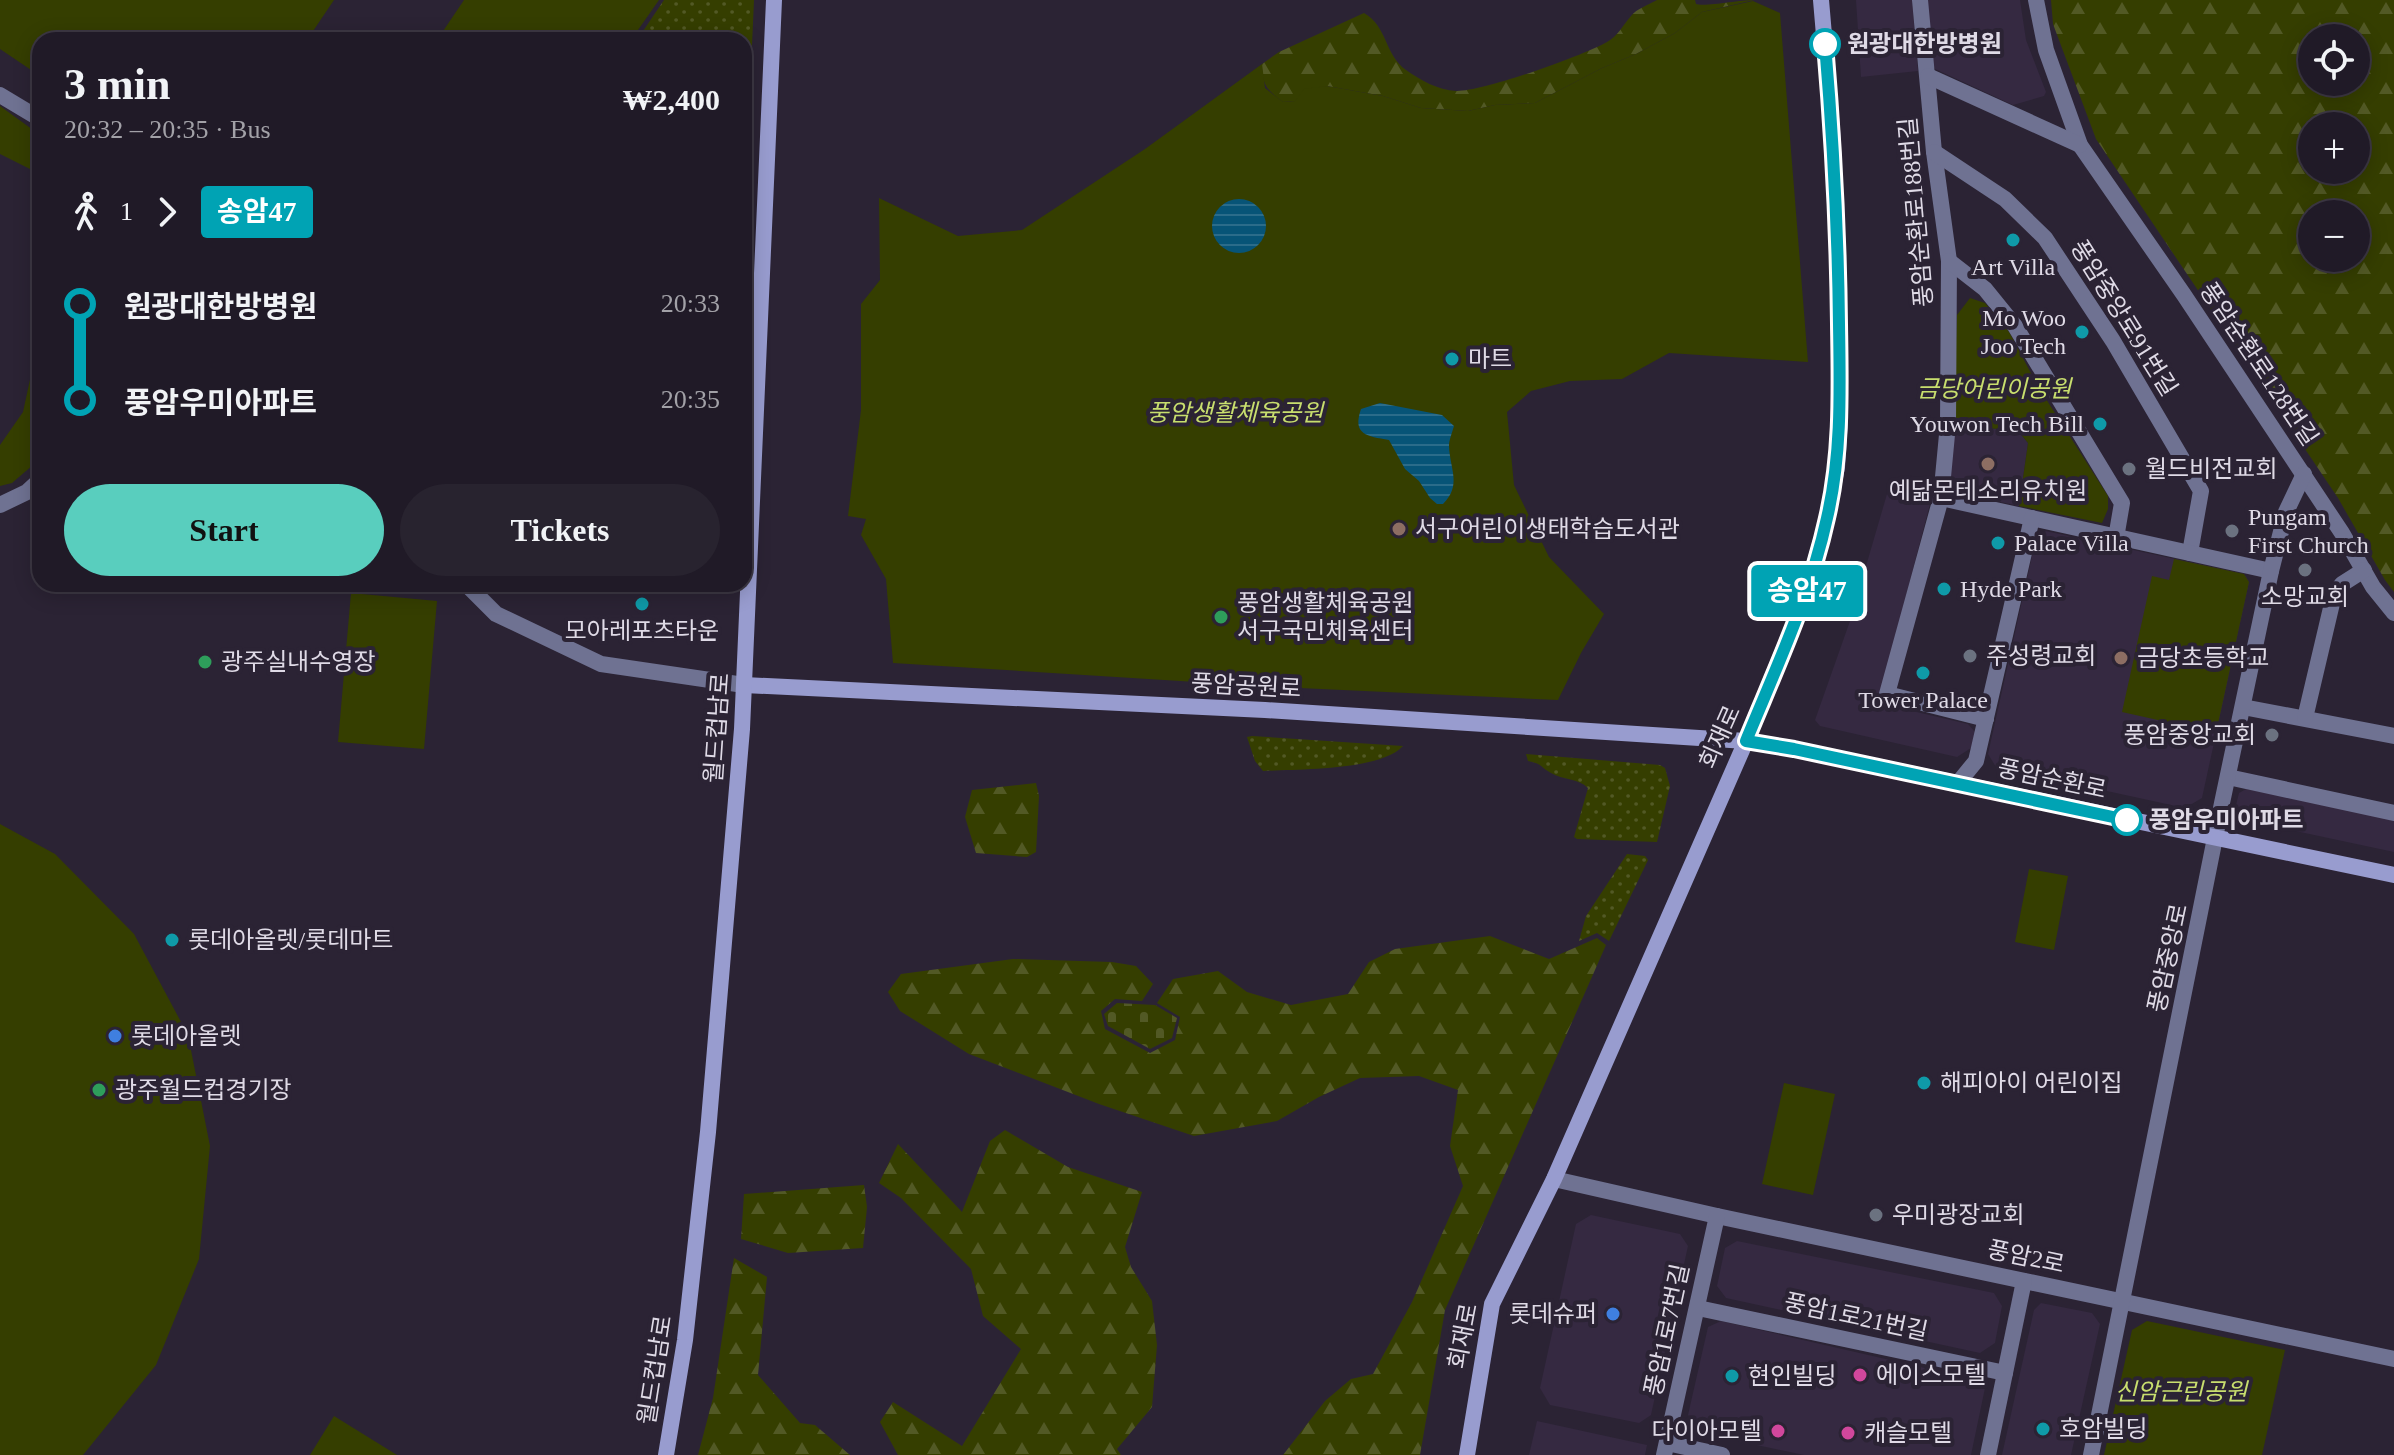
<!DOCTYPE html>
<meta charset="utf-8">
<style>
body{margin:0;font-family:"Times New Roman","Noto Sans KR",serif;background:#28232f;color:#f1f3f6;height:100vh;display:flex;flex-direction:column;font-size:30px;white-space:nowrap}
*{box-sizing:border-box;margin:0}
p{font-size:26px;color:#a2a1a7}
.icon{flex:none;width:44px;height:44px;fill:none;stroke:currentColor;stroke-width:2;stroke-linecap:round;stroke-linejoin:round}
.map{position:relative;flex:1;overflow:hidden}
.side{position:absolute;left:32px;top:32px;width:720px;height:560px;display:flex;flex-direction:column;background:#201a27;border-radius:24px;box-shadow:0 4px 20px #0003,0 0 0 2px #3d3844}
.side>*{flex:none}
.badge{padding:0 16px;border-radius:6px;font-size:28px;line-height:52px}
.tools{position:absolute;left:2298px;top:24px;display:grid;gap:16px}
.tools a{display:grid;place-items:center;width:72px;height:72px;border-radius:50%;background:#201a27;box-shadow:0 4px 20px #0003,0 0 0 2px #3d3844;font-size:40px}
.map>.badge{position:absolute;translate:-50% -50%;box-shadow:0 0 0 4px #fff}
.legs{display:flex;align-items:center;gap:12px;height:88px;padding:0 32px;font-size:26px}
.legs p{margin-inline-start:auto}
.overview{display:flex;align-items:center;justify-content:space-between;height:136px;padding:0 32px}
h1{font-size:44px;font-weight:700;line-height:60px}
.action{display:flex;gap:16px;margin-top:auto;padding:16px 32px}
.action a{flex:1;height:92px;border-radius:48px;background:#59cebe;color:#111;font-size:32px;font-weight:700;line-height:92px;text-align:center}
.action a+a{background:#28232f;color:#f1f3f6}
ul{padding:0 32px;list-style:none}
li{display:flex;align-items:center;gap:28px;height:96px;font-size:30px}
li i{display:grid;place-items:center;width:12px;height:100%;margin:0 10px;background:currentColor}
li i::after{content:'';width:20px;height:20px;margin:-10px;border:6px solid;border-radius:50%;background:#201a27}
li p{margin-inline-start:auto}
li:first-child i{background:linear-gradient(#0000 50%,currentColor 0)}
li:last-child i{background:linear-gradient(currentColor 50%,#0000 0)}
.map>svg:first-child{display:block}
.built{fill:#352941}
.grass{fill:url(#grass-dots)}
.forest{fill:url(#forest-firs);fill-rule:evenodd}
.cemetery{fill:url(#cemetery-stones)}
.green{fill:#353e00}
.water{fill:url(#water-rules)}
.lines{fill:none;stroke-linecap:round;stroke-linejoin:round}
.street{stroke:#6f7292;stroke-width:16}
.secondary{stroke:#989ccf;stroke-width:16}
.line-1-casing{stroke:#fff;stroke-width:18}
.line-1{stroke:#00a3b4;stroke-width:12}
.stop-1-dot{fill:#fff;stroke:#00a3b4;stroke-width:4}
.culture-dot{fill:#0f9aa8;stroke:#2b2334;stroke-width:3}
.education-dot{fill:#8d6e63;stroke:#2b2334;stroke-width:3}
.worship-dot{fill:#6b7280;stroke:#2b2334;stroke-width:3}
.leisure-dot{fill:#2e9e5b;stroke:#2b2334;stroke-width:3}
.shop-dot{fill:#3f7fe0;stroke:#2b2334;stroke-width:3}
.hotel-dot{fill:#d1479c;stroke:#2b2334;stroke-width:3}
.labels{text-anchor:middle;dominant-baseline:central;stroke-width:8;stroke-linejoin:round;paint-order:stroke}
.stop-label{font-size:24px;font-weight:bold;fill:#dfdae6;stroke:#2b2334;text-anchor:start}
.street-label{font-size:24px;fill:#dfdae6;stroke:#2b2334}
.poi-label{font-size:24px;fill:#dfdae6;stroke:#2b2334;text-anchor:start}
.park-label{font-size:24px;font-style:italic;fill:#c8de6e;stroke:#2b2334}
</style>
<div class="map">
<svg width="2394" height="1455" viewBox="0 0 2394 1455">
<defs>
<pattern id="grass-dots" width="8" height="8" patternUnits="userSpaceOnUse" patternTransform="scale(2)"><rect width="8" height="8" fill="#353e00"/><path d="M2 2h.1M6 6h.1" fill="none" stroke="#525925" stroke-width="1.8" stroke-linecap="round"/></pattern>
<pattern id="forest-firs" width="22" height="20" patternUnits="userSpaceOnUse" patternTransform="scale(2)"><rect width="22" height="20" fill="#353e00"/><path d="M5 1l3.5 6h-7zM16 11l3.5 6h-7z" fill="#525925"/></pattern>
<pattern id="cemetery-stones" width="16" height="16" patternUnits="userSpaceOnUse" patternTransform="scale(2)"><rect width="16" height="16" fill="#353e00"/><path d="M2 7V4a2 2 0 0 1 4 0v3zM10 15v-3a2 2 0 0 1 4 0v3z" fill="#525925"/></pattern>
<pattern id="water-rules" width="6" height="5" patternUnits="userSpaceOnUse" patternTransform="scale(2)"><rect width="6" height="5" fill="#075477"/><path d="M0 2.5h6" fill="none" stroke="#2b6c8a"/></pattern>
</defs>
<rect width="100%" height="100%" fill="#2b2334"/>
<g class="built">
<polygon points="1856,0 1912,0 1918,71 1861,77"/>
<polygon points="1925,0 2020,0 2026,40 2046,92 2044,96 2013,105 1935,69 1931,62"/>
<polygon points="1953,423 2019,432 2028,443 2019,506 1954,492 1949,484"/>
<polygon points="1887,494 1930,504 1878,703 1968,724 1975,732 1971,748 1957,757 1820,726 1815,720 1850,621"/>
<polygon points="2046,531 2244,574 2249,582 2202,798 2185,808 1996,767 1988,754 2036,538"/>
<polygon points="2246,789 2394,820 2394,852 2243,820 2235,809 2239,793"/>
<polygon points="1591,1215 1680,1234 1688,1246 1651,1415 1639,1423 1550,1405 1540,1388 1576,1224"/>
<polygon points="1737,1241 1994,1293 2002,1306 1995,1343 1980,1353 1726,1298 1717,1286 1725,1248"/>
<polygon points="2041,1303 2092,1313 2100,1324 2071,1455 2002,1455 2034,1310"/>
<polygon points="1721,1321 1977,1380 1985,1388 1971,1455 1804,1455 1700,1433 1688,1415 1708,1327"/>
<polygon points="1537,1421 1647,1445 1645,1455 1529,1455"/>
</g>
<g class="grass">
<polygon points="664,0 754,0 744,226 744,40 637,40"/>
<path d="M 1247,737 L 1252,736 L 1403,746 C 1380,771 1297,769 1263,771 L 1255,761 Z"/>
<path d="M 1526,754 L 1660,765 L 1665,768 L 1670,786 L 1657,842 L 1577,839 L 1574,837 L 1588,788 C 1578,778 1563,780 1551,773 C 1540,767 1543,764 1528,761 Z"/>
<polygon points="1627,854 1645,856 1648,860 1609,941 1597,933 1579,941 1586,916"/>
</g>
<g class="forest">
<path d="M 1657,0 L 1695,0 L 1696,4 C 1705,7 1739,0 1754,0 L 1702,12 L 1675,33 L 1636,54 L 1602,68 L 1535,103 L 1495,105 L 1468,111 L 1421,108 L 1383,96 L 1327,86 L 1295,101 L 1283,102 C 1267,90 1262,85 1262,64 L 1279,52 L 1364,13 C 1388,27 1384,54 1406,70 C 1420,80 1438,90 1456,91 C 1482,92 1582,56 1607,42 C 1618,36 1623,25 1631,16 C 1636,9 1650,4 1657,0 Z"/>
<path d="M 2051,0 L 2394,0 L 2394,592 L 2385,580 L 2338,498 L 2096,139 L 2053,24 ZM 2312,38 L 2356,38 L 2356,82 L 2312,82 ZM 2312,126 L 2356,126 L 2356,170 L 2312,170 ZM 2356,214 L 2356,258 L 2312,258 L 2312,214 Z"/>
<polygon points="1036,783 1039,796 1036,852 1027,857 976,853 965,817 972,790"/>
<polygon points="1490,936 1549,959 1597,938 1606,945 1445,1310 1420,1455 1283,1455 1325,1401 1351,1379 1373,1374 1412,1302 1463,1186 1450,1146 1458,1090 1419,1076 1360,1078 1319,1097 1277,1121 1194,1136 1099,1104 969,1054 900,1011 888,992 901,974 1013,959 1112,962 1136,966 1153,984 1142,1001 1115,999 1101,1011 1105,1029 1150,1053 1175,1040 1180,1017 1157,1003 1173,979 1218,971 1247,992 1291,1005 1348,994 1369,962 1395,949"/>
<polygon points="1005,1130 1068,1167 1142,1192 1125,1247 1131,1267 1152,1301 1157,1345 1152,1407 1117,1449 1121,1455 898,1455 880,1422 893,1402 962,1446 1021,1349 983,1316 971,1269 901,1198 879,1183 898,1144 962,1212 990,1141"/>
<polygon points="864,1185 867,1207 863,1248 788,1253 741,1239 744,1194"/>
<polygon points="734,1258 767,1277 758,1375 800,1423 815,1425 850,1455 698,1455 713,1398"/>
</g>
<polygon class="cemetery" points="1117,1003 1155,1005 1177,1018 1172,1038 1150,1049 1108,1026 1104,1014"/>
<g class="green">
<polygon points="0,0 334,0 307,40 40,40 40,76 0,49"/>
<polygon points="464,0 659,0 631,40 437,40"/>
<polygon points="1753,1 1780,13 1808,362 1669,353 1622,379 1570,381 1531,391 1507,412 1514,485 1549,557 1604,614 1581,653 1558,700 1278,687 893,663 886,579 861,535 866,519 848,516 861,410 861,304 880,280 879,198 958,236 1022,230 1145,149 1262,64 1265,88 1283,102 1295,101 1304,89 1327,86 1383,96 1421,108 1468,111 1495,105 1535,103 1602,68 1636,54 1675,33 1702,12"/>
<polygon points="0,106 40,135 40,181 32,170 0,154"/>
<polygon points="1970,298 1985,303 2009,332 2039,388 2108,496 2108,509 2102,523 2019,506 2028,443 2019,432 1953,423 1957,315"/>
<polygon points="40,333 40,459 12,483 0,486 0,445 23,412"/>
<polygon points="2174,559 2244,574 2249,582 2216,733 2122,712 2152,576 2169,580"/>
<polygon points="351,593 437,601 424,749 338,742"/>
<polygon points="0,824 55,854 134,934 188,1035 210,1146 199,1259 156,1365 83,1455 0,1455"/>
<polygon points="2029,869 2068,876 2054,950 2015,942"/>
<polygon points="1784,1083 1835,1094 1813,1195 1762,1184"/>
<polygon points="2147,1321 2285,1350 2262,1455 2104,1455 2132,1330"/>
<polygon points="334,1416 397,1455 310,1455"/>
</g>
<g class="water">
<circle cx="1239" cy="226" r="27"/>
<path d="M 1380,403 L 1442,415 L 1454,426 C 1452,433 1449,440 1449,446 C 1450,470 1462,485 1443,504 L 1437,504 L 1430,498 L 1419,481 L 1405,469 L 1389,440 C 1367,436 1352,435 1361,409 Z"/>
</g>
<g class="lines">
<g class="street">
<polyline points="1920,0 1934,152 1949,261 1948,424 1941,498 1887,694 1986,719"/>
<polyline points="2036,0 2046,50 2080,145 2184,295 2342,533 2373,587 2394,613"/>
<polyline points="1928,76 2080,145"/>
<polyline points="0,95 40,119"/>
<polyline points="1934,152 2005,199 2045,238 2113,341 2201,491 2190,553"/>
<polyline points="1949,261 1985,289 2015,326 2122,503 2116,538"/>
<polyline points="1941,498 2271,571"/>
<polyline points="0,505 27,492 40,480"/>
<polyline points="466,584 496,614 601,664 744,685"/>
<polyline points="2243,707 2394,736"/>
<polyline points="2305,718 2334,595 2342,584 2364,570"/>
<polyline points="2228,777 2394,813"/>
<polyline points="1958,783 1976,761 2032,518"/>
<polyline points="1554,1179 1717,1216 2394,1359"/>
<polyline points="1698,1308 2005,1373"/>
<polyline points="1667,1443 1722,1455"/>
<polyline points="1664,1455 1717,1216"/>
<polyline points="1988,1455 2024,1281"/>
<polyline points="2091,1455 2222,803 2271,571 2286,512 2304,474"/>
</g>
<g class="secondary">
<polyline points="744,685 1265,710 1746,741 1794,749 2394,875"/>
<polyline points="666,1455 685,1340 708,1132 742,729 774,0"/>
<polyline points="1467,1455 1492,1304 1554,1179 1746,741 1806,595 1827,519 1837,467 1840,418 1838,256 1832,129 1821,0"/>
</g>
</g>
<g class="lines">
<g class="line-1-casing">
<path id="line-1" d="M 1825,44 C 1833,138 1838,231 1839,324 C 1840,390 1842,454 1827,518 C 1810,596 1776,668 1746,741 L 1794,749 L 2127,820"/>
</g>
<use href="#line-1" class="line-1"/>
</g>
<g class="stop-1-dot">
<circle cx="1825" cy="44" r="14"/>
<circle cx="2127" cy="820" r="14"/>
</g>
<g class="culture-dot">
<circle cx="2013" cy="240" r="8"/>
<circle cx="2082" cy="332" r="8"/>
<circle cx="1452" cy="359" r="8"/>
<circle cx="2100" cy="424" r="8"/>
<circle cx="1998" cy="543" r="8"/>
<circle cx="1944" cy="589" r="8"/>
<circle cx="642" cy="604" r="8"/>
<circle cx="1923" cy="673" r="8"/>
<circle cx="172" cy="940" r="8"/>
<circle cx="1924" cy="1083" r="8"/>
<circle cx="1732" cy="1376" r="8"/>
<circle cx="2043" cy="1429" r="8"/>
</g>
<g class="education-dot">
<circle cx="1988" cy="464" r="8"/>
<circle cx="1399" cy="529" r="8"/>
<circle cx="2121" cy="658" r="8"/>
</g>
<g class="worship-dot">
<circle cx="2129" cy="469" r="8"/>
<circle cx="2232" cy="531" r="8"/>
<circle cx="2305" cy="570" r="8"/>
<circle cx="1970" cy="656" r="8"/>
<circle cx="2272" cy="735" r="8"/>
<circle cx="1876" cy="1215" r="8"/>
</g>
<g class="leisure-dot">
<circle cx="1221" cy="617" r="8"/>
<circle cx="205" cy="662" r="8"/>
<circle cx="99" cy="1090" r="8"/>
</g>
<g class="shop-dot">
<circle cx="115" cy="1036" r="8"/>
<circle cx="1613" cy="1314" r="8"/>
</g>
<g class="hotel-dot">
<circle cx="1860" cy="1375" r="8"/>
<circle cx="1778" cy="1431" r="8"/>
<circle cx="1848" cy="1433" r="8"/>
</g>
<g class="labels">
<g class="stop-label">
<text x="1847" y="44">원광대한방병원</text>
<text x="2149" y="820">풍암우미아파트</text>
</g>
<g class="street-label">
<text transform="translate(1916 212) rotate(-95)">풍암순환로188번길</text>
<text transform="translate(2124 318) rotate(58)">풍암중앙로91번길</text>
<text transform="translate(2259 364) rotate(56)">풍암순환로128번길</text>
<text transform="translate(1246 686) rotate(3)">풍암공원로</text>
<text transform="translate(717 728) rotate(-86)">월드컵남로</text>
<text transform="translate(1720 737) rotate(-66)">회재로</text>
<text transform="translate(2052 779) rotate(12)">풍암순환로</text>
<text transform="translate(2168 958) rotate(-78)">풍암중앙로</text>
<text transform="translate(2026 1257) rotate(12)">풍암2로</text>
<text transform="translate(1856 1317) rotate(12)">풍암1로21번길</text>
<text transform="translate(1667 1330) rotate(-78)">풍암1로7번길</text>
<text transform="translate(1463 1336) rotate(-79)">회재로</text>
<text transform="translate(655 1370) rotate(-81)">월드컵남로</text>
</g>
<g class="poi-label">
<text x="2013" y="267" text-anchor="middle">Art Villa</text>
<text x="2066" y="318" text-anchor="end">Mo Woo<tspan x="2066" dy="28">Joo Tech</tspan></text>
<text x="1468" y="359">마트</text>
<text x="2084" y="424" text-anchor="end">Youwon Tech Bill</text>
<text x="2145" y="469">월드비전교회</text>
<text x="1988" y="491" text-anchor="middle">예닮몬테소리유치원</text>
<text x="2248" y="517">Pungam<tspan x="2248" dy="28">First Church</tspan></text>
<text x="1415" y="529">서구어린이생태학습도서관</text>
<text x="2014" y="543">Palace Villa</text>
<text x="1960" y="589">Hyde Park</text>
<text x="2305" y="597" text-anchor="middle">소망교회</text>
<text x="1237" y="603">풍암생활체육공원<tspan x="1237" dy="28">서구국민체육센터</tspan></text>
<text x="642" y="631" text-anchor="middle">모아레포츠타운</text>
<text x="1986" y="656">주성령교회</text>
<text x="2137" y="658">금당초등학교</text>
<text x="221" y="662">광주실내수영장</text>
<text x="1923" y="700" text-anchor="middle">Tower Palace</text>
<text x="2256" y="735" text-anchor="end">풍암중앙교회</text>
<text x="188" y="940">롯데아올렛/롯데마트</text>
<text x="131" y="1036">롯데아올렛</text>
<text x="1940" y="1083">해피아이 어린이집</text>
<text x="115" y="1090">광주월드컵경기장</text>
<text x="1892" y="1215">우미광장교회</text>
<text x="1597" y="1314" text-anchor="end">롯데슈퍼</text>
<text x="1876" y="1375">에이스모텔</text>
<text x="1748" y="1376">현인빌딩</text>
<text x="2059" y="1429">호암빌딩</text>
<text x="1762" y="1431" text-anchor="end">다이아모텔</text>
<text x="1864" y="1433">캐슬모텔</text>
</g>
<g class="park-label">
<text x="1994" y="389">금당어린이공원</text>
<text x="1235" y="413">풍암생활체육공원</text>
<text x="2181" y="1392">신암근린공원</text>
</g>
</g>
</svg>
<div class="tools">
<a><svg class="icon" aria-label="locate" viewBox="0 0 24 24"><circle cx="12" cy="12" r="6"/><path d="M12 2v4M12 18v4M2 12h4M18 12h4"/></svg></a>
<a>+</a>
<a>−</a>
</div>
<b class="badge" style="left:1807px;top:591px;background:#00a3b4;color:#fff">송암47</b>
<section class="side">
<div class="overview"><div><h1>3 min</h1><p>20:32 – 20:35 · Bus</p></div><b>₩2,400</b></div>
<div class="legs"><svg class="icon" aria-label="walk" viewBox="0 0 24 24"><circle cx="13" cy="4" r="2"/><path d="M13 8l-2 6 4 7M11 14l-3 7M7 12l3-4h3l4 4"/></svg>1<svg class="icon" aria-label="forward" viewBox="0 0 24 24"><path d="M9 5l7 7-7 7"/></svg><b class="badge" style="background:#00a3b4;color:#fff">송암47</b></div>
<ul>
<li><i style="color:#00a3b4"></i><b>원광대한방병원</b><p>20:33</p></li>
<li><i style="color:#00a3b4"></i><b>풍암우미아파트</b><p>20:35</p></li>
</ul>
<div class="action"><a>Start</a><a>Tickets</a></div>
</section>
</div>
